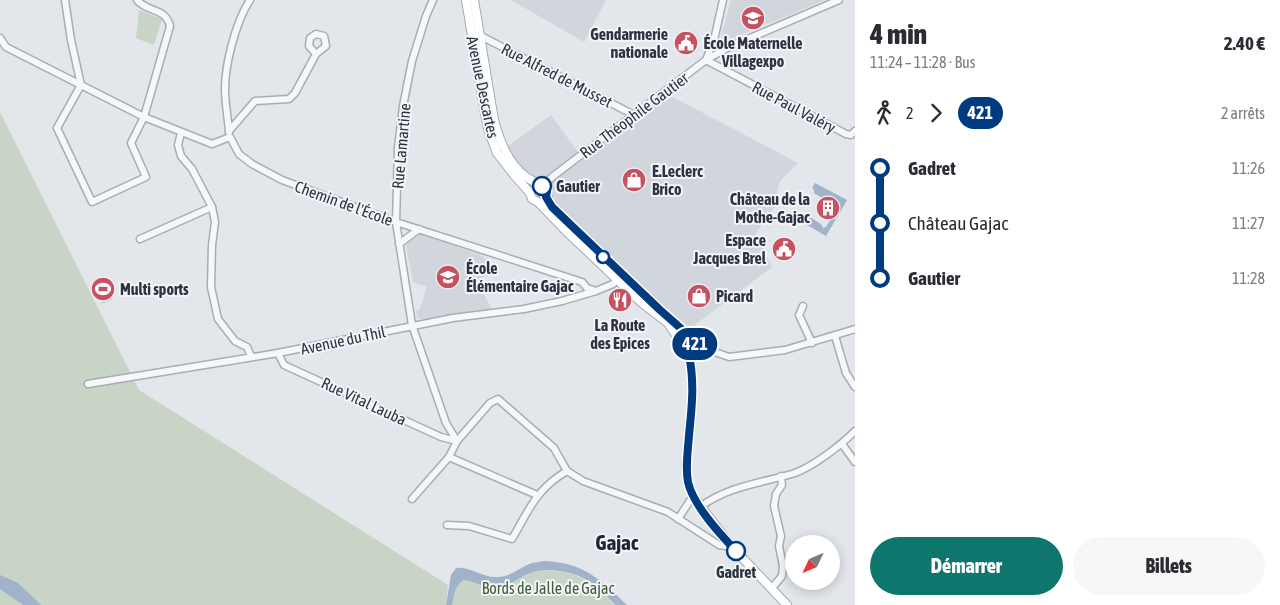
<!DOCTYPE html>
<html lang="fr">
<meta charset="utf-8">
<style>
body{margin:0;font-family:"Asap Condensed",sans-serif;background:#f7f7f7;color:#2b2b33;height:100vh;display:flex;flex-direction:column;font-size:19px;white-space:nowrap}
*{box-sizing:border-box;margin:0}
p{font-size:16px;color:#7c7c81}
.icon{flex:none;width:28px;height:28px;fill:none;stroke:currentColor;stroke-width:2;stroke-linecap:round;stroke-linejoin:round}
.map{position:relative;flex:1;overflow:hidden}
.sheet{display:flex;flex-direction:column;background:#fff;width:425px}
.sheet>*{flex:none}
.badge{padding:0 10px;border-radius:16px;font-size:18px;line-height:32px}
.needle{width:32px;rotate:226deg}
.tools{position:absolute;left:785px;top:535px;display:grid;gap:10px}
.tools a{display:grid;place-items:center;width:55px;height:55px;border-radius:50%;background:#fff;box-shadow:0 2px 12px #0003;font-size:25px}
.map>.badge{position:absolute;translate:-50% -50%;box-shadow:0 0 0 2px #fff}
.legs{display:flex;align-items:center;gap:8px;height:55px;padding:0 15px;font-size:16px}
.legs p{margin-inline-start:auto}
.headline{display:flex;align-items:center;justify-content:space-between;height:85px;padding:0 15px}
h1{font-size:28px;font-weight:800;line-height:38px}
.button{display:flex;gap:10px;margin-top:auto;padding:10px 15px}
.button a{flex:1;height:58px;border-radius:30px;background:#0f766e;color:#fff;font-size:20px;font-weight:800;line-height:58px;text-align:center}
.button a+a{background:#f7f7f7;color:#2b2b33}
ul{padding:0 15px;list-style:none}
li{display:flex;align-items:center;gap:18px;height:55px;font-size:19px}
li i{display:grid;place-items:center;width:8px;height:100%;margin:0 6px;background:currentColor}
li i::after{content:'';width:12px;height:12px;margin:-6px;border:4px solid;border-radius:50%;background:#fff}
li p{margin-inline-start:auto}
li:first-child i{background:linear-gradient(#0000 50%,currentColor 0)}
li:last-child i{background:linear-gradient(currentColor 50%,#0000 0)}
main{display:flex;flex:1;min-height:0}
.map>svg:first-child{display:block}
.built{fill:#d1d5dc}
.green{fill:#c8d4c5}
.water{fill:#a1b3c8}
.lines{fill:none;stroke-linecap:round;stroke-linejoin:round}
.minor-casing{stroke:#a8adb4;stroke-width:9}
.major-casing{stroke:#a3aab5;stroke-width:10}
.minor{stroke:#f6f7f9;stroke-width:6}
.major{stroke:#fff;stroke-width:8}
.line-1-casing{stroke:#fff;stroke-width:11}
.line-1{stroke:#003b80;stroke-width:8}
.stop-1-dot{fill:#fff;stroke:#003b80;stroke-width:2.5}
.labels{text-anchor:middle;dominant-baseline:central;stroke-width:4;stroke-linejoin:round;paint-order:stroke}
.poi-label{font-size:16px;font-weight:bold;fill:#2c3341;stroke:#f3f5f8;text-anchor:start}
.street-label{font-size:16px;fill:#2c3341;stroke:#f3f5f8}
.stop-label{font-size:16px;font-weight:bold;fill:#2c3341;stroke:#f3f5f8;text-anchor:start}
.park-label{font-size:16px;fill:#405c3a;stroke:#f3f5f8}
.district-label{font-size:21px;font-weight:bold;fill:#1e2532;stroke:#f3f5f8}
</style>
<main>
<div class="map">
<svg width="855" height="605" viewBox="0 0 855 605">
<rect width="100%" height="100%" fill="#e3e6ea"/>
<g class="built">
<polygon points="511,0 606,0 584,42"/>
<polygon points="731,0 825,0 724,42 721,36"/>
<polygon points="665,93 798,163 780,181 777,192 778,203 756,233 772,267 692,327 684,327 558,220 510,169 500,152 551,115 580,155"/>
<polygon points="420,234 483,256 493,274 476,280 492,310 422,320 417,317 416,310 419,311 427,287 413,282 406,246 408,243"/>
</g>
<g class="green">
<polygon points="139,10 162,19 154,45 136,38"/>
<polygon points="0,112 139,390 448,585 446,605 0,605"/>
<polygon points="103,277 113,299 102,304 91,283"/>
<path d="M 542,570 C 579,571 590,581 616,605 L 452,605 C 454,596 455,585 464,580 L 507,585 L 532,572 Z"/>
</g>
<g class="water">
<polygon points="815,183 847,200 837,218 833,215 838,206 838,203 835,202 832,204 814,193 814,190 812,188"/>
<polygon points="796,213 806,218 808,216 821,224 823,228 826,227 832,217 836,219 826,236 793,217"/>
<path d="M 545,561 C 584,563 600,579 627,605 L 616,605 C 608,598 601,590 593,584 C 578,572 547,566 530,573 C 519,578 509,586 498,587 C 485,589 475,581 464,580 C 455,585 454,596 452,605 L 446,605 L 451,575 L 456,568 C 471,566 482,578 497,577 C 510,577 518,569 529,564 C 534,562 540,562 545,561 Z"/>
<polygon points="0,575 18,583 41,605 23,605 0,589"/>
</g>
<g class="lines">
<g class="minor-casing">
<g id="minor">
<polyline points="65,0 71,40 81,85"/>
<polyline points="433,0 426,16 412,61 403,106 398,148 396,222 412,325 446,423 457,441 490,403 498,399 554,448 567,471 583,481 668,512 719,545 732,547"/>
<polyline points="723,0 714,40 706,60 846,134 851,135 855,131"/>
<polyline points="479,35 634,115"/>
<polyline points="0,38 6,47 144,117 212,144 230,137 239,154 252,164 282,180 396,222 582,282 587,288 596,291 613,284 619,277"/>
<path d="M 81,85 L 57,128 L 92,202 L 146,177 L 131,143 L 144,117 L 170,26 C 165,7 148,13 137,0"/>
<polyline points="229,131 255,101 289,99 295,93 316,54 309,46 310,38 316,34 324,36 326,46 316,54"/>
<path d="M 229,132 C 228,118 225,103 225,89 C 225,64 236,21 250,0"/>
<polyline points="181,133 178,145 181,156 192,169 212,207 215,222 212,245 211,287 218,319 235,341 247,347 251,356"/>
<polyline points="543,187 552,177 706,60 729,47 839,0"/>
<polyline points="140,239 212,207"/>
<polyline points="399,244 419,229"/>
<polyline points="803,306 799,315 812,343"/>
<polyline points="835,336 846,373 855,387"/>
<polyline points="695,345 729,357 785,350 855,329"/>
<polyline points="278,353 284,365 441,437 457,441 449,457 537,495"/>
<polyline points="88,384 278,353 453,318 524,309 562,301 596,291"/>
<polyline points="842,444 855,462"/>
<polyline points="412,499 449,457"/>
<path d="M 700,507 C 728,486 762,483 795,473 C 814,466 841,445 855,431"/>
<polyline points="678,519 693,496"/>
<path d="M 447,525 L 469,526 L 512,539 C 529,510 536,489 567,471"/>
<polyline points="772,588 782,576 783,566 779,546 781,536 774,506 776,494 782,485 781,476"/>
</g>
</g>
<g class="major-casing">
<g id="major">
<polyline points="466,0 486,119 489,132 497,153 514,175 530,193 532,199 538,202 566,231 642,303 668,323 678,338 677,342 680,348 688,351 694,346 695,338 690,333 683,333 678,338"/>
<path d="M 474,0 L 494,120 C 500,142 508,163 526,177 C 531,181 544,185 546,189 C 549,195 545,198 552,207 L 633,286 L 685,332"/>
<polyline points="688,351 692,372 692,404 686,466 688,482 693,496 732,547 787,605"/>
</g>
</g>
<use href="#minor" class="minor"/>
<use href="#major" class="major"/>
</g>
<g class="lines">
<g class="line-1-casing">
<path id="line-1" d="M 542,186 L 547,191 L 546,197 L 552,207 L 660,310 L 685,332 L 691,334 L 695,338 L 694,346 L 688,351 C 695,379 692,407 689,435 C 688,451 685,466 688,482 C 693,505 720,534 736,551"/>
</g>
<use href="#line-1" class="line-1"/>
</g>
<defs>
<g id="school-disc" transform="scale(1.25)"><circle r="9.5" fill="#c65161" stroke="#f3f5f8"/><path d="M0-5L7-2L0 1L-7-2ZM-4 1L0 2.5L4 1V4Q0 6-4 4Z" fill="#fff"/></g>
<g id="civic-disc" transform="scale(1.25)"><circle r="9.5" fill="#c65161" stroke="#f3f5f8"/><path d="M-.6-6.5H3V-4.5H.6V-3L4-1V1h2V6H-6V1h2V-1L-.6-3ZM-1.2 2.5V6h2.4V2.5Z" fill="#fff"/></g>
<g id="shop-disc" transform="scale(1.25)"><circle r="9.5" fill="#c65161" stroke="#f3f5f8"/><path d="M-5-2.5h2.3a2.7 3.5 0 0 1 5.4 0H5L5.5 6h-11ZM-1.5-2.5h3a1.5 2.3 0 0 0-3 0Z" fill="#fff"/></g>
<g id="building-disc" transform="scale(1.25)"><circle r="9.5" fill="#c65161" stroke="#f3f5f8"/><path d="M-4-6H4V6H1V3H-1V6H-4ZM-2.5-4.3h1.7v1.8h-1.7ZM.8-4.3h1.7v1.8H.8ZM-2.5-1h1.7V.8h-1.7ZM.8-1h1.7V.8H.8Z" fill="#fff"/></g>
<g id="stadium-disc" transform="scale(1.25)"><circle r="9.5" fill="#c65161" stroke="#f3f5f8"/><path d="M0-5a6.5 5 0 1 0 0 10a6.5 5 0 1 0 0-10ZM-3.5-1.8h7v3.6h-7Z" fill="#fff"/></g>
<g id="restaurant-disc" transform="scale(1.25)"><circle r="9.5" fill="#c65161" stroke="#f3f5f8"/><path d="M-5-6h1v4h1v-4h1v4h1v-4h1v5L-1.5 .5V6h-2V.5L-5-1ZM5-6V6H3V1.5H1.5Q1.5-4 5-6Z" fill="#fff"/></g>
</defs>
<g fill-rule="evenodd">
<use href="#school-disc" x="753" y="18"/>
<use href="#civic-disc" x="686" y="43"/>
<use href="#shop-disc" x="634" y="180"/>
<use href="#building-disc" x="828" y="208"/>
<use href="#civic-disc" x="784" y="249"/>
<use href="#school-disc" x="448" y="277"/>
<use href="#stadium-disc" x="103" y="289"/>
<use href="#shop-disc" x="699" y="296"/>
<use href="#restaurant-disc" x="620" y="300"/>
</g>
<g class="stop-1-dot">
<circle cx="542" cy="186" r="9"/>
<circle cx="603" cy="257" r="6"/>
<circle cx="736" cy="551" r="9"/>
</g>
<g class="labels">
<g class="poi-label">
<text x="668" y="34" text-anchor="end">Gendarmerie<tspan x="668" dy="18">nationale</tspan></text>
<text x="753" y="43" text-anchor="middle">École Maternelle<tspan x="753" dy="18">Villagexpo</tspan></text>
<text x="652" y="171">E.Leclerc<tspan x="652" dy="18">Brico</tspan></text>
<text x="810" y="199" text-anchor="end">Château de la<tspan x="810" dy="18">Mothe-Gajac</tspan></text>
<text x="766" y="240" text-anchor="end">Espace<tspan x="766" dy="18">Jacques Brel</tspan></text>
<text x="466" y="268">École<tspan x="466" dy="18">Élémentaire Gajac</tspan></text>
<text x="120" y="289">Multi sports</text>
<text x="716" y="296">Picard</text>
<text x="620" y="325" text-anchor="middle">La Route<tspan x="620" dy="18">des Epices</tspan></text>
</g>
<g class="street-label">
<text transform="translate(557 75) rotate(27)">Rue Alfred de Musset</text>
<text transform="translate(483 87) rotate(78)">Avenue Descartes</text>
<text transform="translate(794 107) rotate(28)">Rue Paul Valéry</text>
<text transform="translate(634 115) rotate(-37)">Rue Théophile Gautier</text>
<text transform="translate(401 146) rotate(-85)">Rue Lamartine</text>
<text transform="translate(344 203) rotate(20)">Chemin de l'École</text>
<text transform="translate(343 340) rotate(-12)">Avenue du Thil</text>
<text transform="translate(364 401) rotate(25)">Rue Vital Lauba</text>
</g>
<g class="stop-label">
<text x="556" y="186">Gautier</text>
<text x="736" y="572" text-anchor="middle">Gadret</text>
</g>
<g class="park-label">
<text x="548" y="588">Bords de Jalle de Gajac</text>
</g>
<g class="district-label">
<text x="617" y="542">Gajac</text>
</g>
</g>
</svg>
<div class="tools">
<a><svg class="needle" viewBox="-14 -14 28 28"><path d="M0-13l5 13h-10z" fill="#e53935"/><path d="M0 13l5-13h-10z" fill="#7c7c81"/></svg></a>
</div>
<b class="badge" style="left:695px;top:344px;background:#003b80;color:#fff">421</b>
</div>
<section class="sheet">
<div class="headline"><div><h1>4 min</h1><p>11:24 – 11:28 · Bus</p></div><b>2.40 €</b></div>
<div class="legs"><svg class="icon" aria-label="walk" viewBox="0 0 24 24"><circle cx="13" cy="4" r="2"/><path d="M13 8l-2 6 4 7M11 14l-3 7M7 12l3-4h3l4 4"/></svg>2<svg class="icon" aria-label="forward" viewBox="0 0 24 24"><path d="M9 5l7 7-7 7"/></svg><b class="badge" style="background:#003b80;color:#fff">421</b><p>2 arrêts</p></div>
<ul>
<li><i style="color:#003b80"></i><b>Gadret</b><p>11:26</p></li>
<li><i style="color:#003b80"></i><span>Château Gajac</span><p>11:27</p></li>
<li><i style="color:#003b80"></i><b>Gautier</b><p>11:28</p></li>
</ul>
<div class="button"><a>Démarrer</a><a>Billets</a></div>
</section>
</main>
